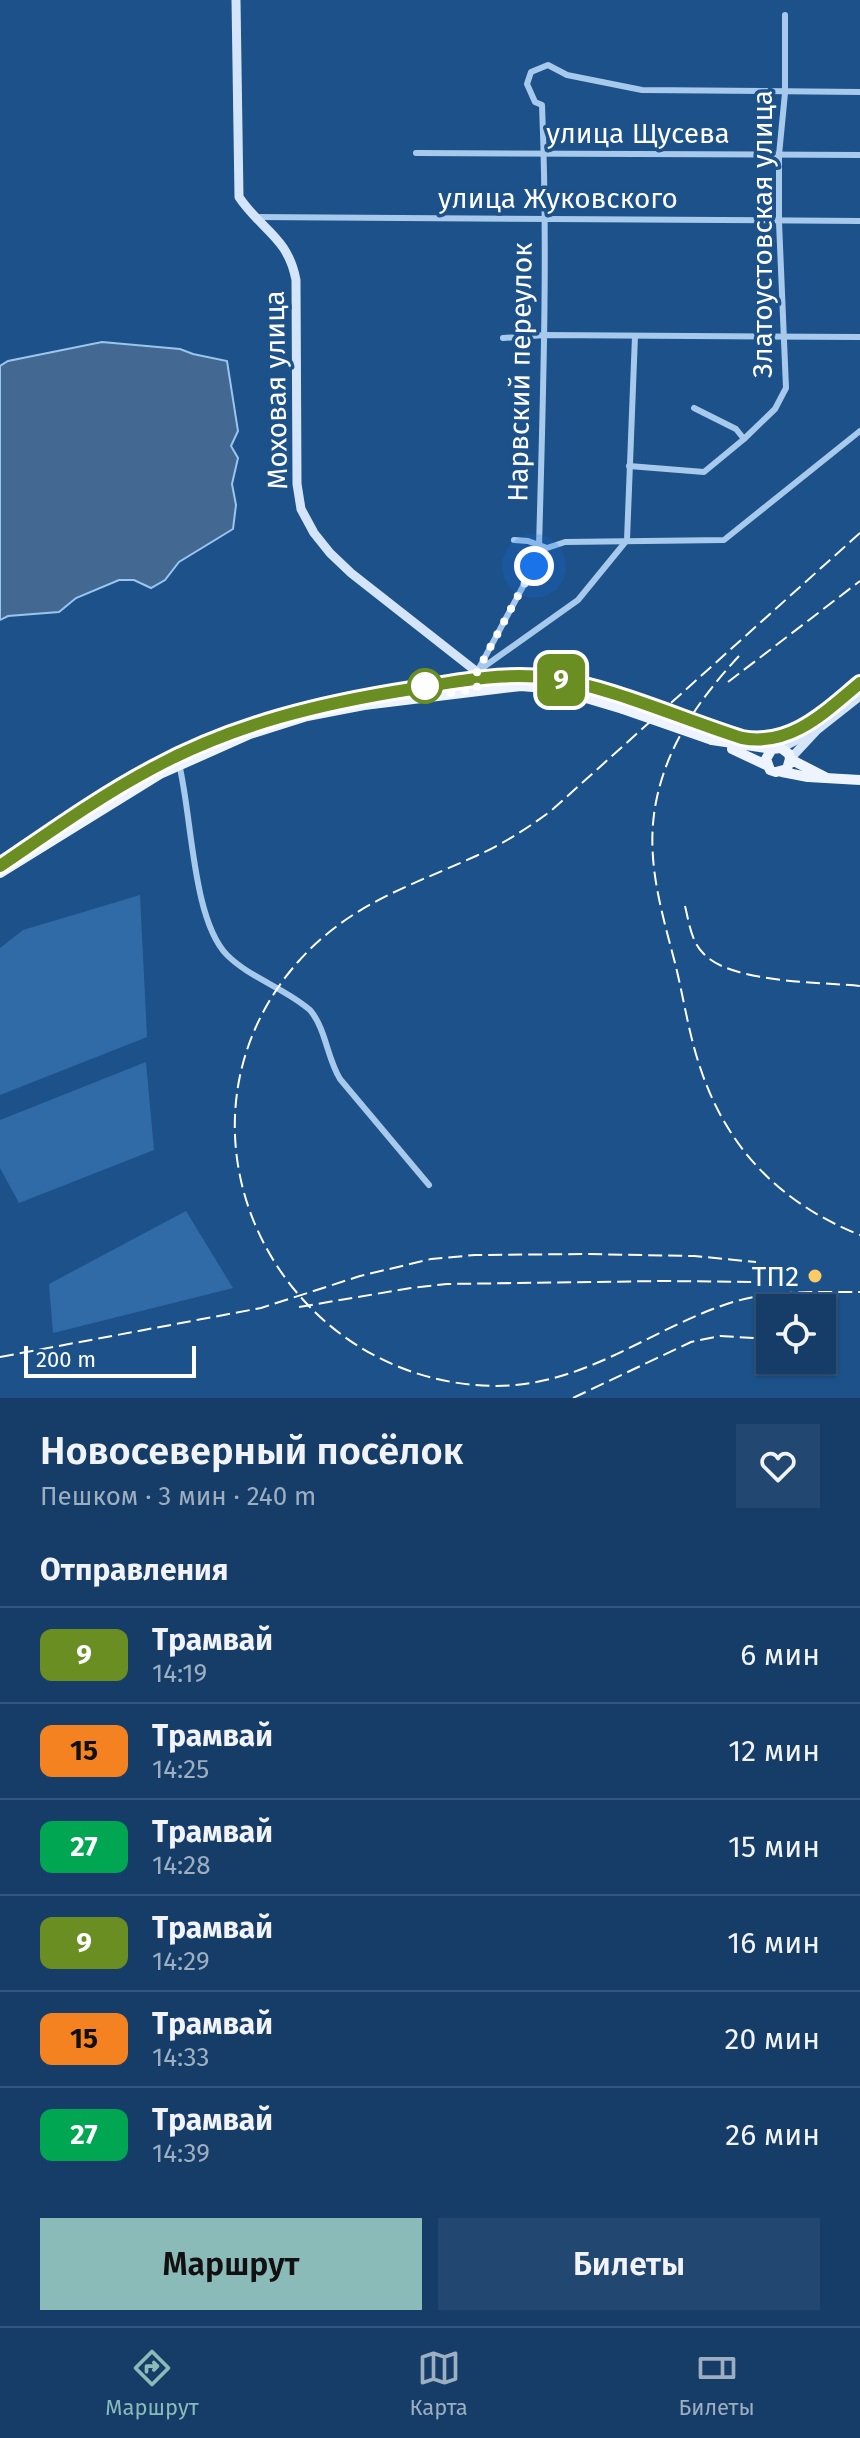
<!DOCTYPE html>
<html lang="ru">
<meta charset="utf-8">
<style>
body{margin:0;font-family:"Fira Sans",sans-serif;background:#224871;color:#f1f3f6;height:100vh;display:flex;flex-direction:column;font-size:30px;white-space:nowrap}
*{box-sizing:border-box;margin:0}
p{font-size:26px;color:#9daec0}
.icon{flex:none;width:44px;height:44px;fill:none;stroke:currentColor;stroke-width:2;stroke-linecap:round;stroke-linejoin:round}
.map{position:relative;height:1398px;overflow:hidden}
.details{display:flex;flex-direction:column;background:#153d68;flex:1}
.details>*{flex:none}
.badge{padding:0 16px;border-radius:12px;font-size:28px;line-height:52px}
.fabs{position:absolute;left:756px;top:1294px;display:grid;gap:16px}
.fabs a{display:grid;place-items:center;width:80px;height:80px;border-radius:0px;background:#153d68;box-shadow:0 2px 6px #0004,0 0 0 2px #34567c;font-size:40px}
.scale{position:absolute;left:24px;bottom:20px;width:172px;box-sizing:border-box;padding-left:8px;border:4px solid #fff;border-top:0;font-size:22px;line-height:28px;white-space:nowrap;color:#fff;-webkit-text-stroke:6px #1c518a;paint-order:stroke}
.you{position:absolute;width:40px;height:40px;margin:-20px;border:6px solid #fff;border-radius:50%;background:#1a73e8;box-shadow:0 0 0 12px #1a73e833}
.map>.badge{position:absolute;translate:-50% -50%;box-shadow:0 0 0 4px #fff}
h2{padding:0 40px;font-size:30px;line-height:72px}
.round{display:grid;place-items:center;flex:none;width:84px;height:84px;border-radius:0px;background:#224871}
.summary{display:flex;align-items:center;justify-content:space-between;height:136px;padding:0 40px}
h1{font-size:38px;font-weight:600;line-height:60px}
.button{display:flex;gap:16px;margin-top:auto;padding:16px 40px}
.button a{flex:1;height:92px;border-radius:0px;background:#8bbbb9;color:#111;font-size:32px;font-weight:600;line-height:92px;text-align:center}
.button a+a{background:#224871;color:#f1f3f6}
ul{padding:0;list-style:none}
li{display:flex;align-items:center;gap:24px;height:96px;padding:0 40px;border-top:2px solid #34567c}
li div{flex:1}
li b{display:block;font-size:30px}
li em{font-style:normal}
li .badge{min-width:88px;font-weight:700;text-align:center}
.dock{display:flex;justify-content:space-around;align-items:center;height:112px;border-top:2px solid #34567c;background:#153d68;font-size:22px;color:#9daec0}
.dock a{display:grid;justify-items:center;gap:4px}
.dock .on{color:#8bbbb9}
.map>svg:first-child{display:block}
.green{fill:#306ba8}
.water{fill:#436992;stroke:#9ac5ee;stroke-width:2}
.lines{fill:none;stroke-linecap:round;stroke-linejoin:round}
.street{stroke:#a7c9ec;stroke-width:6}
.secondary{stroke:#d4e5f9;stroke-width:9}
.primary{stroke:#edf4ff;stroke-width:10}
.tram{stroke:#fff;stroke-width:2}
.rail{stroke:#fff;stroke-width:2;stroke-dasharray:14 6;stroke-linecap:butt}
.primary-bridge{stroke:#edf4ff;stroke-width:10}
.line-casing{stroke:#fff;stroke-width:18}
.line{stroke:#6b8e23;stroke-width:12}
.walk{stroke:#fff;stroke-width:8;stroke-dasharray:0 14.4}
.stop-dot{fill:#fff;stroke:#6b8e23;stroke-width:4}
.poi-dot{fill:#fcca65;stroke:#1c518a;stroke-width:3}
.labels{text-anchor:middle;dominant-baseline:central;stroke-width:7;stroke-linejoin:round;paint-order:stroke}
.street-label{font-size:28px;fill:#fff;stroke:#1c518a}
.poi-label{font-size:28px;fill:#fff;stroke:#1c518a;text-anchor:end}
</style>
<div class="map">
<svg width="860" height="1398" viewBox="0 0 860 1398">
<rect width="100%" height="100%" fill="#1c518a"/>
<g class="green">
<polygon points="140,895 147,1037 0,1095 0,948 23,930"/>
<polygon points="146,1062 154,1150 19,1203 0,1168 0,1120"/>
<polygon points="186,1211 233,1288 53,1333 49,1284"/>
</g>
<polygon class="water" points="102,342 180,349 193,354 227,361 238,431 231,446 238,458 232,484 236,505 233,529 179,562 165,580 151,588 134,580 119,580 76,598 59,612 8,616 0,620 0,366 8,361"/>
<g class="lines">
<g class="street">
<polyline points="416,153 860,155"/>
<polyline points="255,217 860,221"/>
<polyline points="503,338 545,335 860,337"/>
<polyline points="694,408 736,429 744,439 775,409 786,388 779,222 779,155 785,93 785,15"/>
<polyline points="629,466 704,472 744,439"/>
<polyline points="514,540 528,541 547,548 565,542 724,540 860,431"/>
<polyline points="478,671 578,600 627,540 635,336"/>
<path d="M 477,672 L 534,566 L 539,547 C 543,399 548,252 542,105 L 535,102 L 527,84 L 531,72 L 548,65 L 567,75 L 642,90 L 860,92"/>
<path d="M 179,764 C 192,815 192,919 227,955 C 250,978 285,988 310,1010 C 326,1029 327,1058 340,1079 L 429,1185"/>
</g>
<g class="secondary">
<path d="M 236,0 L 239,197 C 261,230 288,237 296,280 L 297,484 L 301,509 L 314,533 L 330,553 L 351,573 L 477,672 L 477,689"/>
<polyline points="781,748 814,731"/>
<polyline points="790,759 817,730 860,696"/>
</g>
<g class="primary">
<polyline points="712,740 772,749"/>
<polyline points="732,749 766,765"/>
<polyline points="790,759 787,769 776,772 770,770 766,759 772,749 781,748 789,754 790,759 825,777"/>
<polyline points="782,772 808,777 860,780"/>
<polyline points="0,873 160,774 250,734 307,716 364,705 521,686 556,689 623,709"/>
</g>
<polyline class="tram" points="0,861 153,762 237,726 334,697 491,674 540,674 576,680 716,727 754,737 777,735 800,726 860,679"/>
<g class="rail">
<path d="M 860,533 L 552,810 C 528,828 503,844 476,856 C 408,887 349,904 297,963 C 152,1130 278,1383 495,1386 C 587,1386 650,1328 733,1302 C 774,1290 818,1292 860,1292"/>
<path d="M 739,656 C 700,698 667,745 656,802 C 645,858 661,909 675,963 C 684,999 689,1036 701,1070 C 728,1150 782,1204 860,1235"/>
<polyline points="728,682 860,581"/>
<path d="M 685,906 C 689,922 691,941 703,953 C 729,983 820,982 860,986"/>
<polyline points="299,1307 411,1288 447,1284 663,1281 758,1282"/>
<polyline points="0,1357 261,1308 360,1276 431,1259 475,1255 586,1254 694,1256 756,1262"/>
<polyline points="573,1398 691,1342 720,1336 770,1339"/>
</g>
<polyline class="primary-bridge" points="623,709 712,740"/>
</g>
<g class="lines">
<g class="line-casing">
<path id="line" d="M 0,866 C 50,832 100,796 153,768 C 234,724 322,703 412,689 C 458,681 505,672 551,678 C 611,687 682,719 742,738 C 791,747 825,712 860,683"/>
</g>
<use href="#line" class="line"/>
<polyline class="walk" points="425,686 420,697 477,689 477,672 534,566"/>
</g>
<circle class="stop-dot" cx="425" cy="686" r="16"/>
<circle class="poi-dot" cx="815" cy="1276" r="8"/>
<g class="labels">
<g class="street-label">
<text x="638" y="133">улица Щусева</text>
<text x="558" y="198">улица Жуковского</text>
<text transform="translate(762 234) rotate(-90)">Златоустовская улица</text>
<text transform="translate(520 372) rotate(-89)">Нарвский переулок</text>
<text transform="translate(276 390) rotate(-91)">Моховая улица</text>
</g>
<g class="poi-label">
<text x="799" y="1276">ТП2</text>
</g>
</g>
</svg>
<div class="fabs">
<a><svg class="icon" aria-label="locate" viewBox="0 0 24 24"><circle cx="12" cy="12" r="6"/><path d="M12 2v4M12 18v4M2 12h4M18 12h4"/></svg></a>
</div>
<div class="scale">200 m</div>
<div class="you" style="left:534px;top:566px"></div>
<b class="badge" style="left:561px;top:680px;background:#6b8e23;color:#fff">9</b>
</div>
<section class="details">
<div class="summary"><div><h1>Новосеверный посёлок</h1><p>Пешком · 3 мин · 240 m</p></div><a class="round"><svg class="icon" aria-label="heart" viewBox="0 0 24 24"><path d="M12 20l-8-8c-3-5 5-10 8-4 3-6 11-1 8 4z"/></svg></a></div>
<h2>Отправления</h2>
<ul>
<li><span class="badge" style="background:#6b8e23;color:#fff">9</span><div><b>Трамвай</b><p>14:19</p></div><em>6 мин</em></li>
<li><span class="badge" style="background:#f58220;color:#111">15</span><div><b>Трамвай</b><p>14:25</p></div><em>12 мин</em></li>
<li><span class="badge" style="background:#00a651;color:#fff">27</span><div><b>Трамвай</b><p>14:28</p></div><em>15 мин</em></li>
<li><span class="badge" style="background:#6b8e23;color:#fff">9</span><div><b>Трамвай</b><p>14:29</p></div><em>16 мин</em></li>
<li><span class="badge" style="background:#f58220;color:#111">15</span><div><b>Трамвай</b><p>14:33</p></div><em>20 мин</em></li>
<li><span class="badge" style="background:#00a651;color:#fff">27</span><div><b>Трамвай</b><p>14:39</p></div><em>26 мин</em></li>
</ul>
<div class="button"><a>Маршрут</a><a>Билеты</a></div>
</section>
<nav class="dock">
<a class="on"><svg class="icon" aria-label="directions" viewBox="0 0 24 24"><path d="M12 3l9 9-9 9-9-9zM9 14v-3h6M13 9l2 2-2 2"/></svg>Маршрут</a>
<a><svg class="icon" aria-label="map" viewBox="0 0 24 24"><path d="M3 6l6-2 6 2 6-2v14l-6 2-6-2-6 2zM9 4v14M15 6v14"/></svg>Карта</a>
<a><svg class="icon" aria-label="tickets" viewBox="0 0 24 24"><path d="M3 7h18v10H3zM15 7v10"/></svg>Билеты</a>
</nav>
